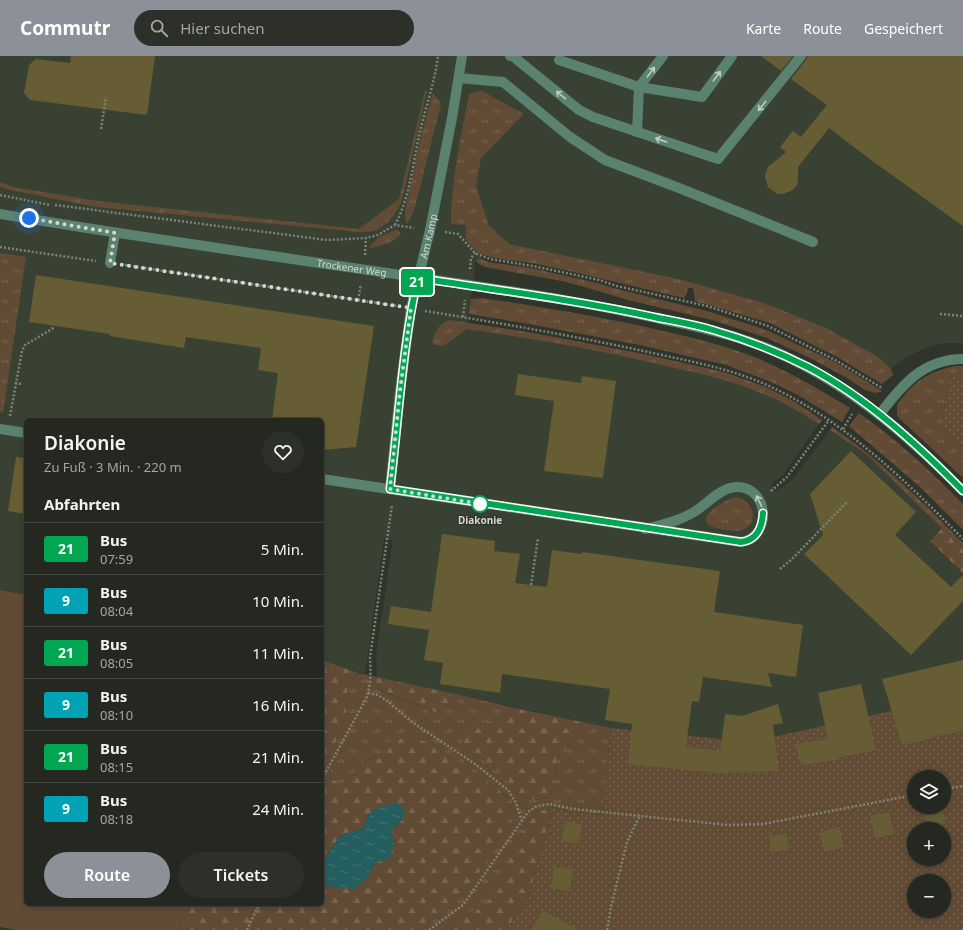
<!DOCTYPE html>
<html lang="de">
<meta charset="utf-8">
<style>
body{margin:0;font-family:"Noto Sans",sans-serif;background:#2c3029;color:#f1f3f6;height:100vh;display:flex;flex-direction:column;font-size:15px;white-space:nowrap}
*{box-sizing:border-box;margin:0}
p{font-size:13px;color:#a3a6a5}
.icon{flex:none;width:22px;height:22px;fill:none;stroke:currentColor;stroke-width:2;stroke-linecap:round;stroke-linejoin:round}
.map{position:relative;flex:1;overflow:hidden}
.details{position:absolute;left:24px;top:362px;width:300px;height:488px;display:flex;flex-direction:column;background:#242820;border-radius:6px;box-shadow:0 2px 6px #0003,0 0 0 1px #41443e}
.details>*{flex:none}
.badge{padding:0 8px;border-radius:3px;font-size:14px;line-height:26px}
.controls{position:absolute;left:907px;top:714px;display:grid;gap:8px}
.controls a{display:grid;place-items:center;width:44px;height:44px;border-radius:50%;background:#242820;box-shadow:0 2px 6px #0003,0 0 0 1px #41443e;font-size:20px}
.you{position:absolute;width:20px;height:20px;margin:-10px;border:3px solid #fff;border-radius:50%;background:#1a73e8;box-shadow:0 0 0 6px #1a73e833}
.map>.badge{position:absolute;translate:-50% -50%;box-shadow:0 0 0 2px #fff}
h2{padding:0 20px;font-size:15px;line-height:36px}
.round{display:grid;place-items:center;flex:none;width:42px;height:42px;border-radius:21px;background:#2c3029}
.head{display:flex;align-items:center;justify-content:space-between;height:68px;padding:0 20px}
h1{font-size:19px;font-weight:600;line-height:30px}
.action{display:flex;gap:8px;margin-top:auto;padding:8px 20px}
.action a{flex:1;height:46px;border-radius:24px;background:#8c9099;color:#fff;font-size:16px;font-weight:600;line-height:46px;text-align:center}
.action a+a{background:#2c3029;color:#f1f3f6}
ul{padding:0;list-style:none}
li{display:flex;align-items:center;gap:12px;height:52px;padding:0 20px;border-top:1px solid #41443e}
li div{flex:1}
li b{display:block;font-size:15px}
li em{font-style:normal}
li .badge{min-width:44px;font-weight:700;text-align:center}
header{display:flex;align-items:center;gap:24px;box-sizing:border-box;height:56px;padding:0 20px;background:#8c9099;color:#fff}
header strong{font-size:19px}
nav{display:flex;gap:22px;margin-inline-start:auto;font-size:14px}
.search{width:280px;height:36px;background:#2c3029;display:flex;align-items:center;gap:10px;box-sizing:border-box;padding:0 14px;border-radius:22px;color:#a3a6a5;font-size:15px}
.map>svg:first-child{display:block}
.built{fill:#394133}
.grass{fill:url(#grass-tufts)}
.forest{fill:url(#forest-firs)}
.park{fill:#624b35}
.garden{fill:url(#garden-dots);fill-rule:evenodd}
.water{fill:url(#water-ripples)}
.building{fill:#665d34}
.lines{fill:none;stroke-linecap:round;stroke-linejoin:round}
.path{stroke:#7e827a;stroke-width:2.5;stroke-dasharray:2 2;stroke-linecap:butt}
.minor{stroke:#5a826f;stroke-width:10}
.oneway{stroke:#c3cbc3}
.line-casing{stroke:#fff;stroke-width:9}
.line{stroke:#00a651;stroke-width:6}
.walk{stroke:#d5d8d2;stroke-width:4;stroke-dasharray:0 7.2}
.stop-dot{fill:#fff;stroke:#00a651;stroke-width:2}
.labels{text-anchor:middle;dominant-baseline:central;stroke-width:3;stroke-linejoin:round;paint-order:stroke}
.street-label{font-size:10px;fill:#d5d8d2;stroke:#30352b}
.stop-label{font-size:10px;font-weight:bold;fill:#d5d8d2;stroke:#30352b}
</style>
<header>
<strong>Commutr</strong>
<div class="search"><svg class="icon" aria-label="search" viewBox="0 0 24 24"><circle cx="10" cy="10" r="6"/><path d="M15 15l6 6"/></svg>Hier suchen</div>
<nav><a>Karte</a><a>Route</a><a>Gespeichert</a></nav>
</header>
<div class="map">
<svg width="963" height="874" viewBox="0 0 963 874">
<defs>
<pattern id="grass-tufts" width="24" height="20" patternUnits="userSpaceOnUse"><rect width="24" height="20" fill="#624b35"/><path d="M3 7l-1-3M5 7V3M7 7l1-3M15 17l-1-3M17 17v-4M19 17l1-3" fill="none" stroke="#786451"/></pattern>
<pattern id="forest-firs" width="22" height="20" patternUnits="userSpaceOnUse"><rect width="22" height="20" fill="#624b35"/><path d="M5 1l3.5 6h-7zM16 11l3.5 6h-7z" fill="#786451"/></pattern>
<pattern id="garden-dots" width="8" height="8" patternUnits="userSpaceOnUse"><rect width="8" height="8" fill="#624b35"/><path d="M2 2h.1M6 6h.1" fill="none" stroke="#786451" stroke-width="1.8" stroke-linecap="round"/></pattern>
<pattern id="water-ripples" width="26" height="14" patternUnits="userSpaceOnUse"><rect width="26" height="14" fill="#245e5f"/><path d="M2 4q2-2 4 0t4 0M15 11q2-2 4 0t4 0" fill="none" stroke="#437475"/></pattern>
</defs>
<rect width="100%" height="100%" fill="#30352b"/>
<polygon class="built" points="0,0 963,0 963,287 945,287 923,293 903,303 891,313 877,300 824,271 764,247 679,223 509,188 479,202 476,205 467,273 528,282 637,303 726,324 764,338 792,352 819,368 783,419 771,428 776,436 792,424 830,374 866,398 942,472 930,485 963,517 963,639 750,686 611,672 377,621 376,599 393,484 384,483 365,618 322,604 322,364 26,364 26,539 0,534"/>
<g class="grass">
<path d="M 425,35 L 427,35 L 402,144 C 394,163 382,178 359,176 L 97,151 L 10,134 L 0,131 L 0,126 L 13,131 L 98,145 L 359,173 L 399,143 Z"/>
<path d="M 482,35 L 524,58 L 481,102 L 476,130 L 489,170 L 509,188 L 679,223 L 764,247 L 824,271 L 877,300 L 891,313 L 893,319 L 882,328 L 839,302 L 770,267 L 695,245 L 693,232 L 688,232 L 686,239 L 684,242 C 635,231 586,218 537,208 C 520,204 496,205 480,197 C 475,194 467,188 466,182 C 465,178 466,173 466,169 L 451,168 C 451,124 461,81 469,38 Z"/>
<polygon points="433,37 441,48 415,151 411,161 407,168 405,161 405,155 422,75"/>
<path d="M 396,174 L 400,176 L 401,178 C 394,186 380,191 369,192 L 369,191 L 379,181 Z"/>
<polygon points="0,197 26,201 3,357 0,356"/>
<polygon points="479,202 488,206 531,212 597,227 617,233 707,255 766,274 835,306 882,335 875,337 865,334 847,322 812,303 767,282 712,264 628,244 595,234 562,225 485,211 479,208 476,205"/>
<path d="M 481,242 C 542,251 603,261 663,275 C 695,282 727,290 757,302 C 789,316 821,334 850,352 L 842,366 L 798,339 L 769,325 L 726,309 L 640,289 L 529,268 L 469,258 L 471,243 Z"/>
<path d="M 449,264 L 528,276 L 639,297 L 724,316 L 766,331 L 795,346 L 822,364 L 819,368 C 801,357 783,346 763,338 C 733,325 702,318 670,311 C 603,295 535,283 467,273 L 443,290 L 432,288 C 435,276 437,269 449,264 Z"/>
<path d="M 955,310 L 963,310 L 963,323 L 950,320 L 941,370 L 963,392 L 963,422 L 897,360 C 897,357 897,353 897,350 C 898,346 901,343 904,340 C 917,322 934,315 955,310 Z"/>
<path d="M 859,357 C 896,383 931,415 963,448 L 963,474 L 920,431 L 849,370 Z"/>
<path d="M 832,371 C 881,404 922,445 963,487 L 963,493 L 866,398 L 830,374 Z"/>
<path d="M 736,441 C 754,444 760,468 742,474 C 735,476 728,474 721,473 C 686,467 721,445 736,441 Z"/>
<path d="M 359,617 L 377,621 L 377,633 L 440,658 L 456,638 L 511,651 L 503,661 L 477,670 L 463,693 L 503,714 L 509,727 L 523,742 L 536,744 L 551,740 L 558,701 L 568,692 L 583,666 L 611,672 L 602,759 L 554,753 L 539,754 L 526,767 L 493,839 L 481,852 L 460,861 L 442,874 L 416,874 L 422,871 C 434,863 450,853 459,843 C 479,820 505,779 512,749 L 503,738 L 435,689 L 380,702 L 365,704 L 350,722 L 340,729 L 330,720 L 334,690 L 346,661 L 348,628 Z"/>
</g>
<g class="forest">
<polygon points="942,472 963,493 963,517 930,485"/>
<path d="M 322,604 L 359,617 L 348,628 L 346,661 L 334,690 L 330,720 L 340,729 L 350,722 L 365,704 L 380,702 L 383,687 L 409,681 L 435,688 L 503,738 L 512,749 C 505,779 479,821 459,843 C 450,853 434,863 422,872 L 416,874 L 178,874 L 194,848 L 322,848 L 322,826 L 328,830 L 369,820 L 375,807 L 394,787 L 391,775 L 402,764 L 369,758 L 363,772 L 340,780 L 322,807 Z"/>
<polygon points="377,621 456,638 440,658 376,632"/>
<polygon points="511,651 583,666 568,692 558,701 551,740 536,744 523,742 509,727 503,714 463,693 462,683 477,670 503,661"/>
<polygon points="553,753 528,842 506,874 442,874 460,861 481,852 493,839 526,767 539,754"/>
</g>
<polygon class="park" points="0,534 26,539 26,848 194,848 178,874 16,874 0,871"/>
<g class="garden">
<polygon points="950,320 963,323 963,392 941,370"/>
<path d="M 963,639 L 963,874 L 506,874 L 528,842 L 553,753 L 602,759 L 611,672 L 750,686 ZM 914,721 L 944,721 L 944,751 L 914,751 ZM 914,773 L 944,773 L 944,803 L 914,803 ZM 914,825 L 944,825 L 944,855 L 914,855 Z"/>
</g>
<path class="water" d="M 398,747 L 405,753 L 402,764 L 391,775 L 394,787 L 390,802 L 375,807 L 369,820 L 355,833 L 328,830 L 322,826 L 322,807 L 340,780 L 363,772 C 372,750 376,751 398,747 Z"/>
<g class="building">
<polygon points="71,0 155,0 147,59 30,44 24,37 29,9 36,3 70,7"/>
<polygon points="761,0 793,0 781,15"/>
<polygon points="807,0 963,0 963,170 871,104 829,72 798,111 798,124 797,129 793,134 783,138 777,138 768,131 765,121 766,116 768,111 786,96 780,91 793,75 801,81 827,49 791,23 806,4"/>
<polygon points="36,219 374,270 356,391 322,394 322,364 272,364 278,317 258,314 261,292 186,281 184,292 110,280 110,278 29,266"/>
<polygon points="518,318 581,327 582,320 616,325 603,422 544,415 554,345 515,339"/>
<polygon points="851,395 916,456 895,479 951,531 963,519 963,545 911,599 804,498 823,479 810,438"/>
<polygon points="16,401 26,402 26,458 8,455"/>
<polygon points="442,478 495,485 494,495 520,498 515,527 547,531 552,494 582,498 582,496 720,515 714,556 803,569 796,621 768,617 772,631 703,621 699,646 692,645 686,691 720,695 725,658 742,660 778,648 783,667 773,669 779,715 719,717 628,708 632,668 605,664 610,633 502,618 500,637 440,628 443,607 424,604 429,574 388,568 391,550 431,556"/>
<polygon points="963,604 963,675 932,681 933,682 902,689 882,623"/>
<polygon points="861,628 876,694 837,702 837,704 801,709 795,688 828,683 818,637"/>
<polygon points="921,751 941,751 946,767 928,773"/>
<polygon points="889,756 894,778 875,782 870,760"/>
<polygon points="565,765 582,768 579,787 562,785"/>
<polygon points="839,771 844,791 825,796 819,777"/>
<polygon points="787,778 789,794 771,796 769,780"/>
<polygon points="554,811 573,813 570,835 551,832"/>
<polygon points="543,854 578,874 531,874"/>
</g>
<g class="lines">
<g class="path">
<polyline points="101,73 106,41"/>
<polyline points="0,139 50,149"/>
<polyline points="55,149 327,184 366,182 378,179 395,169 414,172"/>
<path d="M 395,169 C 410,141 413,106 420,75 C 426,50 435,25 438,0"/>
<polyline points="445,176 458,178 475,197 490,203 533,210 599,224 617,230 707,250 768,270 837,305 882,332"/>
<polyline points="0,191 96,205"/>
<polyline points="365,199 366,182"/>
<polyline points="125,209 397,250"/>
<polyline points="470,213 471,202 475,197"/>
<polyline points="358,244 361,228"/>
<path d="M 425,255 C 500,267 574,280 648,296 C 688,305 729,312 767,329 C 844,364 905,424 963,483"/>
<polyline points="940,258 963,260"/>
<polyline points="463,261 465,244"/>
<polyline points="15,327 21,328"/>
<polyline points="10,360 22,295 25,289 52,273 54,270"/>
<polyline points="843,373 852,358"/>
<polyline points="771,435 787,421 829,364"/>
<polyline points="780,513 792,503 848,445"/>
<polyline points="531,529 538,482"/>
<polyline points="368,637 378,639 386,644 412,666 475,708 508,734 516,747 522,765"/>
<path d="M 322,723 L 366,643 C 371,629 371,615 370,601 L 392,449"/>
<polyline points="944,733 963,730"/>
<polyline points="247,874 259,848"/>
<polyline points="429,874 463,849 528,756 537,750 550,748 573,753 728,769 763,768 914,739"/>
<polyline points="607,874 611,851 627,786 640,759"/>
<polyline points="962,874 963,874"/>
</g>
<g class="minor">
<polyline points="510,0 514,1 579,54 593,61 718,103 801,0"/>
<polyline points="559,4 639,31 702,41 732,0"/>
<polyline points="459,22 503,26 570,81 605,104 679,132 813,186"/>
<polyline points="637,76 639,31 663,0"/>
<path id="s1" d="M 0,158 C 154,184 308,205 463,228 C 529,238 595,248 660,263 C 696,270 731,278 764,291 C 842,322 905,376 963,435"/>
<polyline points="110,207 115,177"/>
<path d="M 879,359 C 902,329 923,303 963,303"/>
<polyline points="0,373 26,377"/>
<path d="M 322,423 L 741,486 C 773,481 769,430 736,431 C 720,432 707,448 694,456 C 679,465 662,469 645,473"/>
<path id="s2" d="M 390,433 L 400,335 L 411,252 L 430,174 L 452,62 L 462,0"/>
</g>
</g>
<defs><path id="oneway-shaft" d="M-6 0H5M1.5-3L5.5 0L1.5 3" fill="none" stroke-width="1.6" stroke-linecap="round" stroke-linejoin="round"/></defs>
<g class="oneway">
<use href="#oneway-shaft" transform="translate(651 16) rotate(-53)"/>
<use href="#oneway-shaft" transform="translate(717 20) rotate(-53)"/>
<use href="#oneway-shaft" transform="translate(561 39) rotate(-140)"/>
<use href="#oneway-shaft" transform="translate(762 50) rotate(129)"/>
<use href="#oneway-shaft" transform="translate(661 84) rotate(-161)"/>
<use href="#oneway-shaft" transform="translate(759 445) rotate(-116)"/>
</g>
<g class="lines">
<g class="line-casing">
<path id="line" d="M 763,457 C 762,472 757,484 741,486 L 390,433 C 399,363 402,291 418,222 C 497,234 576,244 654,261 C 673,265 693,268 713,274 C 745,283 778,296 808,311 C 866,341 918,389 963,435"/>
</g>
<use href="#line" class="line"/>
<polyline class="walk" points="29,162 115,177 110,207 411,252 400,335 390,433 480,448"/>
</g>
<circle class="stop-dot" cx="480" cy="448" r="8"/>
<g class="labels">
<g class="street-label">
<text stroke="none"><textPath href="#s2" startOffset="256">Am Kamp</textPath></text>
<text stroke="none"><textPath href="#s1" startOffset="356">Trockener Weg</textPath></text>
</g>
<g class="stop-label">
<text x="480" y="464">Diakonie</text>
</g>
</g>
</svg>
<div class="controls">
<a><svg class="icon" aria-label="layers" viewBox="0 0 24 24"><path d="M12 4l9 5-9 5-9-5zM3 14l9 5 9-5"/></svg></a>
<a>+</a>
<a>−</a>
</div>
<div class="you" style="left:29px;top:162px"></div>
<b class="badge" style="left:417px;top:226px;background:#00a651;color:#fff">21</b>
<section class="details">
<div class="head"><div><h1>Diakonie</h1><p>Zu Fuß · 3 Min. · 220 m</p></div><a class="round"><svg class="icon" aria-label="heart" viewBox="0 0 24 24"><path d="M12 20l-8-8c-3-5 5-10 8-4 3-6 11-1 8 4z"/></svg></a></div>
<h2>Abfahrten</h2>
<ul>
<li><span class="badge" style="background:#00a651;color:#fff">21</span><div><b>Bus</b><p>07:59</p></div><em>5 Min.</em></li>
<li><span class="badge" style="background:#00a3b4;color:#fff">9</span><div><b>Bus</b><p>08:04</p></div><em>10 Min.</em></li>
<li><span class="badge" style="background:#00a651;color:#fff">21</span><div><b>Bus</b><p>08:05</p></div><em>11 Min.</em></li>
<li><span class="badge" style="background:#00a3b4;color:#fff">9</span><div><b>Bus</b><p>08:10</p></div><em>16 Min.</em></li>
<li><span class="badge" style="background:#00a651;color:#fff">21</span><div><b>Bus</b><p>08:15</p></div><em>21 Min.</em></li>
<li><span class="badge" style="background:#00a3b4;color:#fff">9</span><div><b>Bus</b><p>08:18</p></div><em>24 Min.</em></li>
</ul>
<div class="action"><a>Route</a><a>Tickets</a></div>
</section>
</div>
